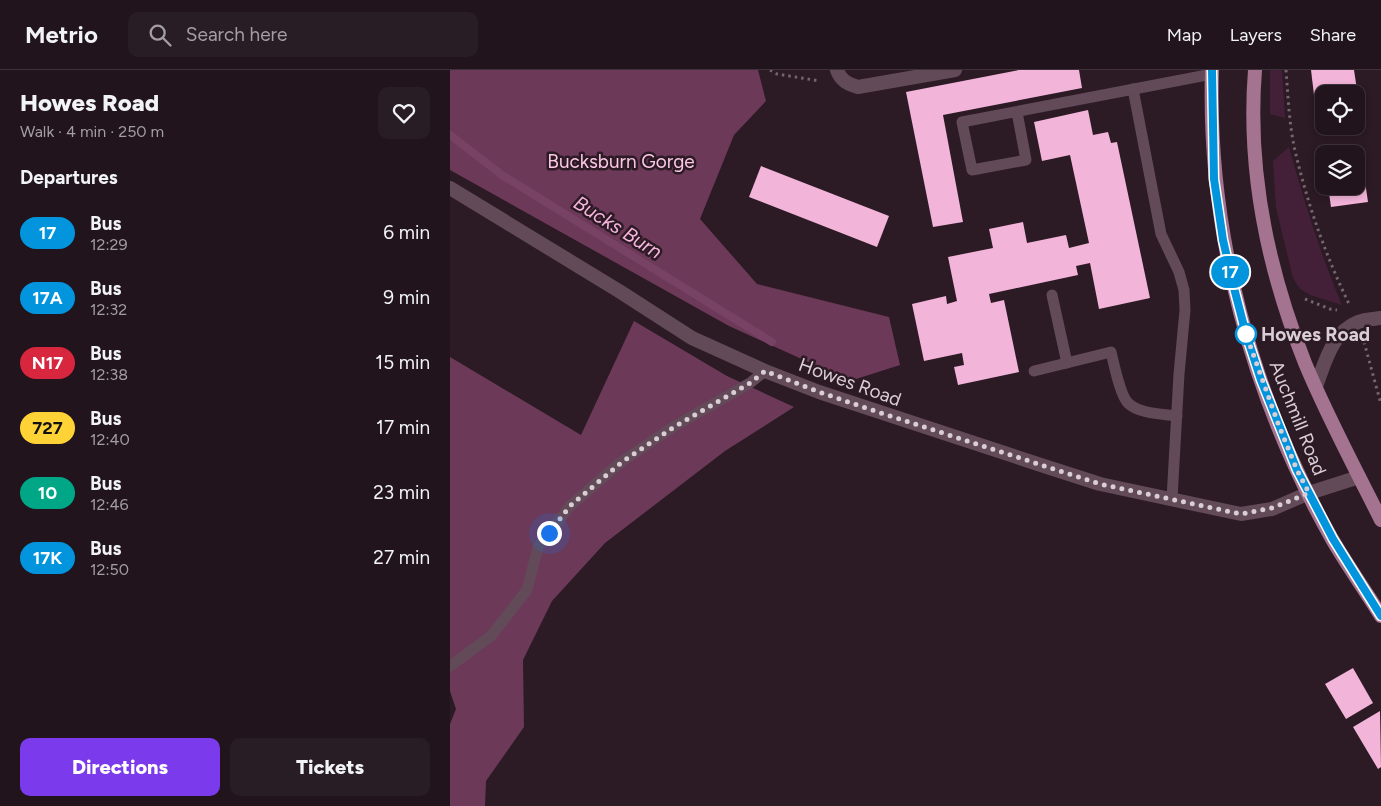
<!DOCTYPE html>
<meta charset="utf-8">
<style>
body{margin:0;font-family:Figtree,sans-serif;background:#291d25;color:#f1f3f6;height:100vh;display:flex;flex-direction:column;font-size:19px;white-space:nowrap}
*{box-sizing:border-box;margin:0}
p{font-size:16px;color:#a29ea3}
.icon{flex:none;width:28px;height:28px;fill:none;stroke:currentColor;stroke-width:2;stroke-linecap:round;stroke-linejoin:round}
.map{position:relative;flex:1;overflow:hidden}
.details{display:flex;flex-direction:column;background:#21141c;width:450px}
.details>*{flex:none}
.badge{padding:0 10px;border-radius:16px;font-size:18px;line-height:32px}
.controls{position:absolute;left:865px;top:15px;display:grid;gap:10px}
.controls a{display:grid;place-items:center;width:50px;height:50px;border-radius:10px;background:#21141c;box-shadow:0 2px 8px #0003,0 0 0 1px #3e333b;font-size:25px}
.you{position:absolute;width:25px;height:25px;margin:-12px;border:4px solid #fff;border-radius:50%;background:#1a73e8;box-shadow:0 0 0 8px #1a73e833}
.map>.badge{position:absolute;translate:-50% -50%;box-shadow:0 0 0 2px #fff}
h2{padding:0 20px;font-size:19px;line-height:45px}
.round{display:grid;place-items:center;flex:none;width:52px;height:52px;border-radius:10px;background:#291d25}
.summary{display:flex;align-items:center;justify-content:space-between;height:85px;padding:0 20px}
h1{font-size:24px;font-weight:800;line-height:38px}
.action{display:flex;gap:10px;margin-top:auto;padding:10px 20px}
.action a{flex:1;height:58px;border-radius:10px;background:#7c3aed;color:#fff;font-size:20px;font-weight:800;line-height:58px;text-align:center}
.action a+a{background:#291d25;color:#f1f3f6}
ul{padding:0;list-style:none}
li{display:flex;align-items:center;gap:15px;height:65px;padding:0 20px}
li div{flex:1}
li b{display:block;font-size:19px}
li em{font-style:normal}
li .badge{min-width:55px;font-weight:700;text-align:center}
header{display:flex;align-items:center;gap:30px;box-sizing:border-box;height:70px;padding:0 25px;background:#21141c;border-bottom:1px solid #3e333b}
header strong{font-size:24px}
nav{display:flex;gap:28px;margin-inline-start:auto;font-size:18px}
.search{width:350px;height:45px;background:#291d25;display:flex;align-items:center;gap:12px;box-sizing:border-box;padding:0 18px;border-radius:10px;color:#a29ea3;font-size:19px}
main{display:flex;flex:1;min-height:0}
.map>svg:first-child{display:block}
.green{fill:#432037}
.forest{fill:#6d3959}
.lines{fill:none;stroke-linecap:round;stroke-linejoin:round}
.stream{stroke:#774263;stroke-width:8}
.building{fill:#f3b4d9}
.path{stroke:#75656e;stroke-width:3;stroke-dasharray:2.5 4;stroke-linecap:butt}
.service{stroke:#624a58;stroke-width:11}
.minor{stroke:#624a58;stroke-width:14}
.primary{stroke:#a47390;stroke-width:14}
.line-casing{stroke:#fff;stroke-width:11}
.line{stroke:#0295dd;stroke-width:8}
.walk{stroke:#daced5;stroke-width:5;stroke-dasharray:0 9}
.stop-dot{fill:#fff;stroke:#0295dd;stroke-width:2.5}
.labels{text-anchor:middle;dominant-baseline:central;stroke-width:5;stroke-linejoin:round;paint-order:stroke}
.park-label{font-size:19px;fill:#fbc7e5;stroke:#2c1a25}
.stop-label{font-size:19px;font-weight:bold;fill:#daced5;stroke:#2c1a25;text-anchor:start}
.street-label{font-size:19px;fill:#daced5;stroke:#2c1a25}
.water-label{font-size:20px;font-style:italic;fill:#f7b4dc;stroke:#2c1a25}
</style>
<header>
<strong>Metrio</strong>
<div class="search"><svg class="icon" aria-label="search" viewBox="0 0 24 24"><circle cx="10" cy="10" r="6"/><path d="M15 15l6 6"/></svg>Search here</div>
<nav><a>Map</a><a>Layers</a><a>Share</a></nav>
</header>
<main>
<section class="details">
<div class="summary"><div><h1>Howes Road</h1><p>Walk · 4 min · 250 m</p></div><a class="round"><svg class="icon" aria-label="heart" viewBox="0 0 24 24"><path d="M12 20l-8-8c-3-5 5-10 8-4 3-6 11-1 8 4z"/></svg></a></div>
<h2>Departures</h2>
<ul>
<li><span class="badge" style="background:#0295dd;color:#fff">17</span><div><b>Bus</b><p>12:29</p></div><em>6 min</em></li>
<li><span class="badge" style="background:#0295dd;color:#fff">17A</span><div><b>Bus</b><p>12:32</p></div><em>9 min</em></li>
<li><span class="badge" style="background:#d7263d;color:#fff">N17</span><div><b>Bus</b><p>12:38</p></div><em>15 min</em></li>
<li><span class="badge" style="background:#ffd336;color:#111">727</span><div><b>Bus</b><p>12:40</p></div><em>17 min</em></li>
<li><span class="badge" style="background:#00a786;color:#fff">10</span><div><b>Bus</b><p>12:46</p></div><em>23 min</em></li>
<li><span class="badge" style="background:#0295dd;color:#fff">17K</span><div><b>Bus</b><p>12:50</p></div><em>27 min</em></li>
</ul>
<div class="action"><a>Directions</a><a>Tickets</a></div>
</section>
<div class="map">
<svg width="931" height="736" viewBox="0 0 931 736">
<rect width="100%" height="100%" fill="#2c1a25"/>
<g class="green">
<polygon points="820,0 832,0 835,48 820,44"/>
<path d="M 839,77 C 854,131 870,183 892,235 L 860,225 L 850,219 L 843,208 L 826,138 L 823,91 Z"/>
</g>
<g class="forest">
<polygon points="0,0 308,0 316,31 284,65 250,149 307,214 439,247 450,295 400,311 279,256 0,100"/>
<polygon points="184,251 277,306 344,337 275,381 155,473 102,531 73,590 74,657 36,711 35,736 0,736 0,654 6,639 0,621 0,287 131,365"/>
</g>
<g class="lines">
<polyline class="stream" points="0,65 52,105 322,272"/>
</g>
<g class="building">
<polygon points="569,0 629,0 632,18 493,45 513,152 483,157 456,22"/>
<polygon points="861,0 904,0 907,20 864,25"/>
<polygon points="638,40 643,65 658,62 661,73 667,72 700,228 649,239 640,193 626,196 628,205 539,224 541,233 554,230 569,302 508,315 504,297 514,295 512,283 474,291 462,234 496,226 497,234 507,231 498,187 543,178 539,159 573,152 577,173 616,165 619,178 639,173 620,85 592,91 584,52"/>
<polygon points="910,77 918,132 881,137 878,116 906,116 906,84 874,84 874,82"/>
<polygon points="311,96 439,146 427,177 299,127"/>
<polygon points="903,598 923,633 896,649 875,614"/>
<polygon points="930,641 931,697 928,699 903,657"/>
</g>
<g class="lines">
<g class="path">
<polyline points="320,0 327,4 370,11"/>
<path d="M 836,0 C 838,25 839,51 844,76 C 856,130 875,184 899,234"/>
<polyline points="855,229 880,239 887,240"/>
<polyline points="914,272 931,334"/>
</g>
<g class="service">
<polyline points="683,19 711,164 729,202 734,220 735,240 729,304 722,429"/>
<polyline points="567,42 576,90 522,100 512,52 762,4"/>
<polyline points="602,225 617,293"/>
<path d="M 584,301 L 661,282 C 664,294 670,325 678,333 C 689,344 713,344 727,346"/>
<polyline points="0,596 41,566 77,520 88,477 120,436 171,392 223,357 300,313 315,301"/>
</g>
<g class="minor">
<path d="M 387,0 C 391,11 398,14 408,17 L 505,0"/>
<polyline points="0,118 169,221 242,268 315,301 369,322 597,397 650,414 791,444 822,439 859,423 909,407"/>
<path d="M 866,316 C 875,293 882,262 908,252 C 915,249 924,249 931,248"/>
</g>
<g class="primary">
<path d="M 762,0 C 757,163 802,327 882,469 C 897,495 915,520 931,546"/>
<path d="M 805,0 C 797,100 818,200 855,293 C 877,346 905,398 931,450"/>
</g>
</g>
<g class="lines">
<g class="line-casing">
<polyline id="line" points="762,0 764,109 773,170 784,218 796,264 811,310 847,400 883,469 931,546"/>
</g>
<use href="#line" class="line"/>
<polyline class="walk" points="99,463 120,436 172,392 224,357 300,313 315,301 369,322 434,344 650,414 791,444 822,438 859,423 847,400 829,356 796,264"/>
</g>
<circle class="stop-dot" cx="796" cy="264" r="10"/>
<g class="labels">
<g class="park-label">
<text x="171" y="91">Bucksburn Gorge</text>
</g>
<g class="stop-label">
<text x="811" y="264">Howes Road</text>
</g>
<g class="street-label">
<text transform="translate(400 312) rotate(20)">Howes Road</text>
<text transform="translate(848 348) rotate(68)">Auchmill Road</text>
</g>
<g class="water-label">
<text transform="translate(168 157) rotate(32)">Bucks Burn</text>
</g>
</g>
</svg>
<div class="controls">
<a><svg class="icon" aria-label="locate" viewBox="0 0 24 24"><circle cx="12" cy="12" r="6"/><path d="M12 2v4M12 18v4M2 12h4M18 12h4"/></svg></a>
<a><svg class="icon" aria-label="layers" viewBox="0 0 24 24"><path d="M12 4l9 5-9 5-9-5zM3 14l9 5 9-5"/></svg></a>
</div>
<div class="you" style="left:99px;top:463px"></div>
<b class="badge" style="left:780px;top:202px;background:#0295dd;color:#fff">17</b>
</div>
</main>
